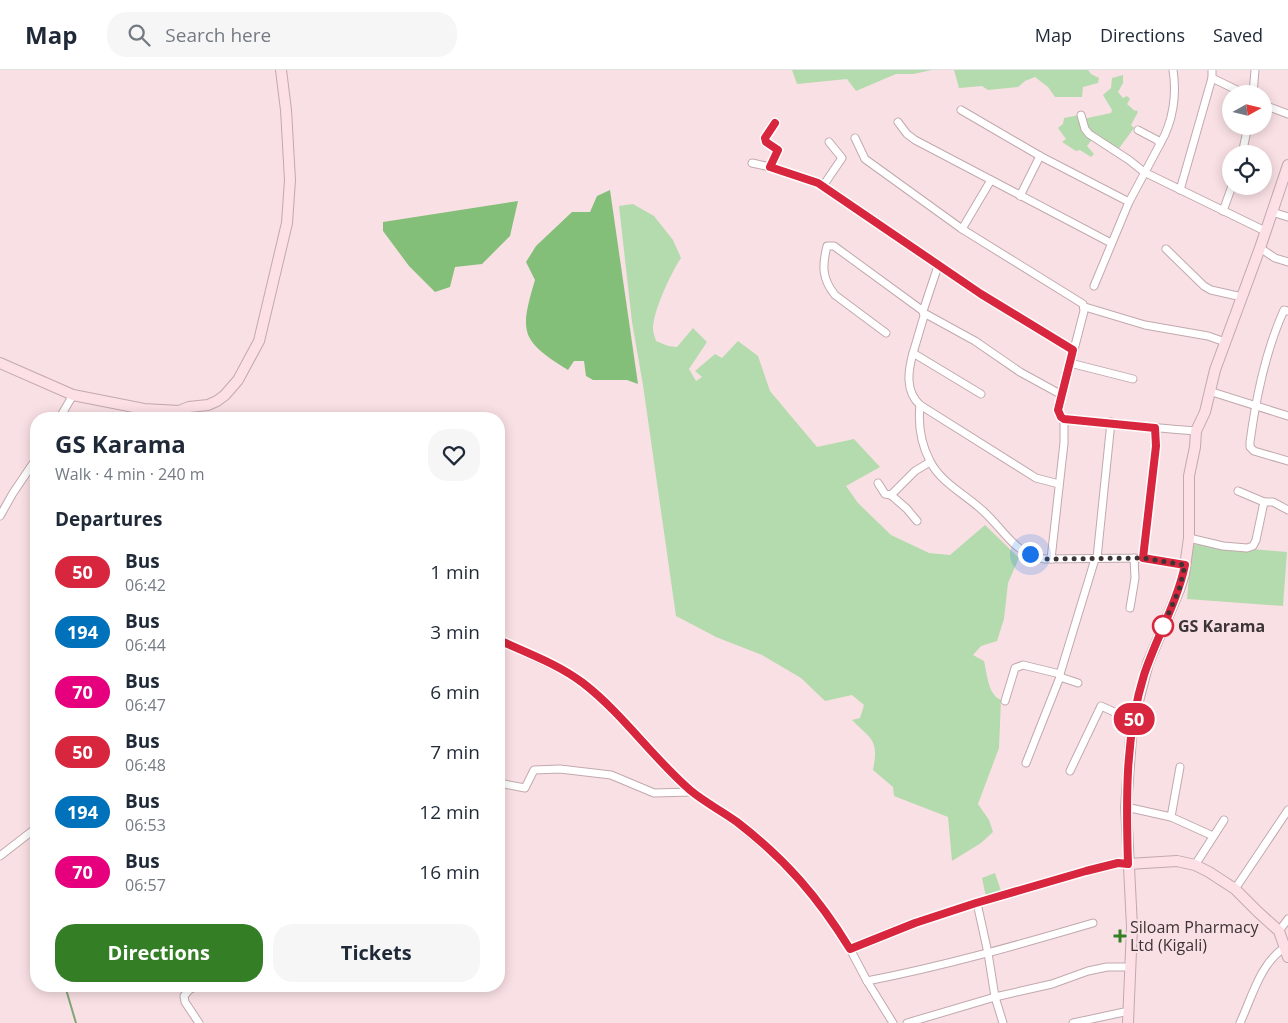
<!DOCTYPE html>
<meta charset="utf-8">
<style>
body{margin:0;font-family:"Open Sans",sans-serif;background:#f6f6f7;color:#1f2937;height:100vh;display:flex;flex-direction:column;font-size:19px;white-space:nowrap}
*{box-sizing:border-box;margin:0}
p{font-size:16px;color:#747a83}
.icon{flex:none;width:28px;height:28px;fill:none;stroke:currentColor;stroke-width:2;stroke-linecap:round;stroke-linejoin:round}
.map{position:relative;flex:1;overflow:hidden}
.panel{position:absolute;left:30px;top:342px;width:475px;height:580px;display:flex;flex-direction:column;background:#fff;border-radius:20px;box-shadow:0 2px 12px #0003}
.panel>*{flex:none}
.badge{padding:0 10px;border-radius:16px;font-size:18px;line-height:32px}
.needle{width:32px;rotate:82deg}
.tools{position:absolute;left:1222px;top:15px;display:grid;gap:10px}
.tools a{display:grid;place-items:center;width:50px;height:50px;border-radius:50%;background:#fff;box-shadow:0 2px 12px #0003;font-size:25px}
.you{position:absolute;width:25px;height:25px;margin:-12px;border:4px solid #fff;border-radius:50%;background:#1a73e8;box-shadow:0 0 0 8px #1a73e833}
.map>.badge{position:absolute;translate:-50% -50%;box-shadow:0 0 0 2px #fff}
h2{padding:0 25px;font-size:19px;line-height:45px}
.round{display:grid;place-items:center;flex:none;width:52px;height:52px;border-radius:20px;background:#f6f6f7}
.head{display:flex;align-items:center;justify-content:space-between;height:85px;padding:0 25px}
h1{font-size:24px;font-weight:700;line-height:38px}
.cta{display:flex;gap:10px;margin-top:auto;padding:10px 25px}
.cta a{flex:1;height:58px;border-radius:20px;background:#347f26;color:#fff;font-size:20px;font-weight:700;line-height:58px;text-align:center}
.cta a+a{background:#f6f6f7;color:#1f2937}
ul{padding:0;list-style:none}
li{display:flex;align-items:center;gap:15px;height:60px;padding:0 25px}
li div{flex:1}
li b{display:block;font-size:19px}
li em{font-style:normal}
li .badge{min-width:55px;font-weight:700;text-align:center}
header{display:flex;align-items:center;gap:30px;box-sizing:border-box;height:70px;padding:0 25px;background:#fff;border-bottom:1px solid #e0e1e3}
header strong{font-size:24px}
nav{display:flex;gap:28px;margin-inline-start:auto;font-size:18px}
.search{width:350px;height:45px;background:#f6f6f7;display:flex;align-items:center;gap:12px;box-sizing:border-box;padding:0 18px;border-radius:20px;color:#747a83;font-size:19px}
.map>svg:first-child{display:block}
.green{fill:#b4dbad}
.forest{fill:#84bf79}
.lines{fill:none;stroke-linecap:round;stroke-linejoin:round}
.stream{stroke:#7fa675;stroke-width:2}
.minor-casing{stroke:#c1a9ae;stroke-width:9}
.secondary-casing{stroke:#c1a9ae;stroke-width:12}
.minor{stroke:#fff;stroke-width:7}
.secondary{stroke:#fde0e6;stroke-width:10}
.line-casing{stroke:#fff;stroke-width:11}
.line{stroke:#d7263d;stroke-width:8}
.walk{stroke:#3d3436;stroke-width:5;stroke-dasharray:0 9}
.stop-dot{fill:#fff;stroke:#d7263d;stroke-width:2.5}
.poi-dot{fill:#347f26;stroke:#f9e0e4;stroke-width:2}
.labels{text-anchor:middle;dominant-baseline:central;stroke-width:4;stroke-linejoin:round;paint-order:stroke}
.stop-label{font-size:16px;font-weight:bold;fill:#3d3436;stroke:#f9e0e4;text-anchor:start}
.poi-label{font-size:16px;fill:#3d3436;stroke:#f9e0e4;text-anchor:start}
</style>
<header>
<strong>Map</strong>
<div class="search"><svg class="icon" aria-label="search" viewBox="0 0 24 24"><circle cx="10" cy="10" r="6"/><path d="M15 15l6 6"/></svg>Search here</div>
<nav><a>Map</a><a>Directions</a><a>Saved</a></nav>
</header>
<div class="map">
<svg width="1288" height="953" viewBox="0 0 1288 953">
<rect width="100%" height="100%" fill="#f9e0e4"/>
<g class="green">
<polygon points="792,0 932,0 913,4 896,4 856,21 847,9 797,14"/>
<polygon points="954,0 1088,0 1091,4 1099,8 1098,13 1083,17 1082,27 1055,27 1048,17 1035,7 1025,11 1018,17 988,20 982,16 959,18"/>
<polygon points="1123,5 1123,13 1118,22 1123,28 1127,26 1130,29 1127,34 1135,41 1136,40 1138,42 1131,55 1134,58 1117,81 1090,63 1083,49 1111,43 1112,40 1103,25 1111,18 1112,8"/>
<polygon points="1079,45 1094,67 1087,76 1094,84 1091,87 1080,80 1076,81 1062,72 1066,69 1058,58 1063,54 1064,48"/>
<path d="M 633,134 L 654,146 L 673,170 L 681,188 C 671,203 653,241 653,259 C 653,263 655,267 656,271 L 668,276 L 677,277 L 693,258 L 707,272 L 689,299 L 696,311 L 702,307 L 695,301 L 715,284 L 722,288 L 738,271 L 758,286 L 770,321 L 817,377 L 854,369 L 880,397 L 846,416 L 858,433 L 891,465 L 929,483 L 950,485 L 985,455 L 1019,488 L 1008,513 L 1004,549 L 997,571 L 981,576 L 973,585 L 984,591 C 987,603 988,625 1001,630 L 999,678 L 978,734 L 989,750 L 993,762 L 981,773 L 952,791 L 948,747 L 894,726 L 893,717 L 873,700 C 879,670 872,670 852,650 L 860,648 L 864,635 L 852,625 L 825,631 L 801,608 L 762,585 L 716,567 L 676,546 L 643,315 L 632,252 L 619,136 Z"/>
<polygon points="1192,474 1287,482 1283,536 1187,529"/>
<polygon points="995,803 1001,821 986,827 982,808"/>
</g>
<g class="forest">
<path d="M 610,120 L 638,314 L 627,310 L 593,310 L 586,306 L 584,291 L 574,291 L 568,300 C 521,271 519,263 535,210 L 526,192 L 536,176 L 572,142 L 590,142 L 597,126 Z"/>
<polygon points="518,131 510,166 482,194 455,197 450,217 435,222 409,196 383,161 383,152"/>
</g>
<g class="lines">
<polyline class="stream" points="65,916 76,953"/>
<g class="minor-casing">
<g id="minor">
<polyline points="1212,0 1212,8 1245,24"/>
<polyline points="1253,24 1255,0"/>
<polyline points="1264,35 1288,44"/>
<polyline points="961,40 1040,86 1129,132"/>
<polyline points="1081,45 1085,59 1089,64 1129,90 1144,102 1265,161"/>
<polyline points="898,52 907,64 915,70 1111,173"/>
<path d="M 855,68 L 865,89 L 962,159 L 1083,234 L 1084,241 L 1058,341 L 1059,345 L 1064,349 C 1108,352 1152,358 1196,361"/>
<path d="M 1160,74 C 1173,52 1177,25 1173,0"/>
<polyline points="1242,84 1248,56"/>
<polyline points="752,93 770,97 818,113 981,224 1073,280"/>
<polyline points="770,97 778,80 766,72 765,68 775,53"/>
<polyline points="823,116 842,88 829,72"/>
<polyline points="1180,120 1212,8"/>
<polyline points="1020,126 1040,86"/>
<polyline points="1223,141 1232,116"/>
<polyline points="1272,142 1288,147"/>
<polyline points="962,159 991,110"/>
<polyline points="1260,178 1275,188 1288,192"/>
<polyline points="1166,179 1204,216 1211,220 1242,227"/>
<polyline points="1094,216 1129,132 1160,74 1157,70 1138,60"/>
<polyline points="1085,237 1145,255 1208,266 1225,272"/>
<polyline points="923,241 938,196"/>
<path d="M 1288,241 L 1284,240 C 1265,282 1256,327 1250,372 L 1250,377 L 1254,381 L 1288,391"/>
<polyline points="924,243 975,271 1020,302 1062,325"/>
<path d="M 886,263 L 835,225 C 822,209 822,196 827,176 L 834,176 L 923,241 L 924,246 L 913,283"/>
<polyline points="1070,293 1133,309"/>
<polyline points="1209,321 1288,346"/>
<path d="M 981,324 L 913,283 C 908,301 905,321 920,335 L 1036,408 L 1059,414"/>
<path d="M 920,335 C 918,354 921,374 930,391 C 940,412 966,425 982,440 C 995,451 1007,469 1019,478 C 1027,484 1035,486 1044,489 L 1143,488 L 1156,376 L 1155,358"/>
<polyline points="59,349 73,325"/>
<polyline points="878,413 885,424 891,425"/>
<polyline points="1238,421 1264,432"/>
<polyline points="0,446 13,423 36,389"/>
<polyline points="917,451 907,439 891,425 915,401 930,392"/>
<polyline points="1189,468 1223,476 1247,478 1253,476 1256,470 1264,432 1273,432 1288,440"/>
<polyline points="1097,488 1111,352"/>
<polyline points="1143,488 1185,495"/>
<polyline points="1051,489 1064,373 1064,349"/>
<polyline points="1130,538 1135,508 1134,488"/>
<polyline points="499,570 573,605 591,620 618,645 669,701 692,722 736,752 788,796 827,843 850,879 915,853 977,833 1086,801 1118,793 1128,794"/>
<polyline points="1078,613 1060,607 1060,604 1095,489"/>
<polyline points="1005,631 1015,598 1023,595 1060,604"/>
<polyline points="1026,693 1060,607"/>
<polyline points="1070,701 1101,636 1134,651"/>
<polyline points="499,713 525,718 534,700 560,699 611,705 654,723 692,722"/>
<polyline points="1126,737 1171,747 1213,766"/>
<polyline points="1171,747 1180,697"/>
<polyline points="0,786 36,758"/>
<polyline points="1195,795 1224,750"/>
<polyline points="1235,819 1288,740"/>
<polyline points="977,833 988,883 995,927 1003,953"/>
<polyline points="1279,861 1288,849"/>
<polyline points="850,879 867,911 893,953"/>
<path d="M 867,911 C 944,896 1018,875 1093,853"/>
<polyline points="196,916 189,920 184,926 185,932 199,953"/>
<polyline points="907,953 995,927 1052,914 1088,901 1107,897 1131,897"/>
<polyline points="1073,953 1129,941"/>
<path d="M 1240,953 C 1252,927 1260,894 1284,878"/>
</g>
</g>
<g class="secondary-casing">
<g id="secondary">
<polyline points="0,293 73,325 144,339 179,341 189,337 208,335 217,331 225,325 238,310 259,271 287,153 290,110 286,40 281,0"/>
<polyline points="1128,794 1177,791 1195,795 1209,802 1235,819 1258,842 1279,861 1288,887"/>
<polyline points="1128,953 1132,857 1126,737 1131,668 1136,639 1148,593 1179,520 1184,504 1189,468 1189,406 1195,377 1196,361 1205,342 1215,300 1260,178 1288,95"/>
</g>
</g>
<use href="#minor" class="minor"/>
<use href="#secondary" class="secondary"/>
</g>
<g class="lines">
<g class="line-casing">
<path id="line" d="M 499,570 C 527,583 558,594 583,613 C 623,644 652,687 690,720 C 704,732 722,741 737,752 C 786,790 818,827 850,879 L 915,853 L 976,833 L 1086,801 L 1118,793 L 1128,794 C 1126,731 1125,666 1144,605 C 1156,568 1177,533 1185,495 L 1143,488 L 1156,376 L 1155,358 L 1064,349 L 1061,347 L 1058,340 L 1073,280 L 981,224 L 818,113 L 770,97 L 778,80 L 766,72 L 765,68 L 775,53"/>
</g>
<use href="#line" class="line"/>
<polyline class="walk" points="1030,484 1044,489 1051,489 1143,488 1185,495 1179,520 1163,556"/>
</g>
<circle class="stop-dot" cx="1163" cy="556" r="10"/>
<path class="poi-dot" d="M1117.5 858.5h5v5h5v5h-5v5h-5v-5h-5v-5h5z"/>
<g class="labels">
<g class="stop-label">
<text x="1178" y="556">GS Karama</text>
</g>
<g class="poi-label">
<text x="1130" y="857">Siloam Pharmacy<tspan x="1130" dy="18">Ltd (Kigali)</tspan></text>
</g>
</g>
</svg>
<div class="tools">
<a><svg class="needle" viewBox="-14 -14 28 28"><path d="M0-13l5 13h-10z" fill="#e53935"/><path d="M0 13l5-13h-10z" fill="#747a83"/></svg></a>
<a><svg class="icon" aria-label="locate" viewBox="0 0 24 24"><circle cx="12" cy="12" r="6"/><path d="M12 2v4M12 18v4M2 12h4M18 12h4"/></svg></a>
</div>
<div class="you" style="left:1030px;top:484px"></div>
<b class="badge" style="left:1134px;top:649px;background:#d7263d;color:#fff">50</b>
<section class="panel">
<div class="head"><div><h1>GS Karama</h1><p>Walk · 4 min · 240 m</p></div><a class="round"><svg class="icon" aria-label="heart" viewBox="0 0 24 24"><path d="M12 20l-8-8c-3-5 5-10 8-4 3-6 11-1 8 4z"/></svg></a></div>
<h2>Departures</h2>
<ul>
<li><span class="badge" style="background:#d7263d;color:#fff">50</span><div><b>Bus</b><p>06:42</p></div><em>1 min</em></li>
<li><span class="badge" style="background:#0072bc;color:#fff">194</span><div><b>Bus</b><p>06:44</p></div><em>3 min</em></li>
<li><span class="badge" style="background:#e6007e;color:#fff">70</span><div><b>Bus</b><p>06:47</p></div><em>6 min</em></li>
<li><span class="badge" style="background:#d7263d;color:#fff">50</span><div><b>Bus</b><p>06:48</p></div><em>7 min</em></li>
<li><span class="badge" style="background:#0072bc;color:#fff">194</span><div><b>Bus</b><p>06:53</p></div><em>12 min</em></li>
<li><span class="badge" style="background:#e6007e;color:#fff">70</span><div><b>Bus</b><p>06:57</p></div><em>16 min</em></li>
</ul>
<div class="cta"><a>Directions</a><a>Tickets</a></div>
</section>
</div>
